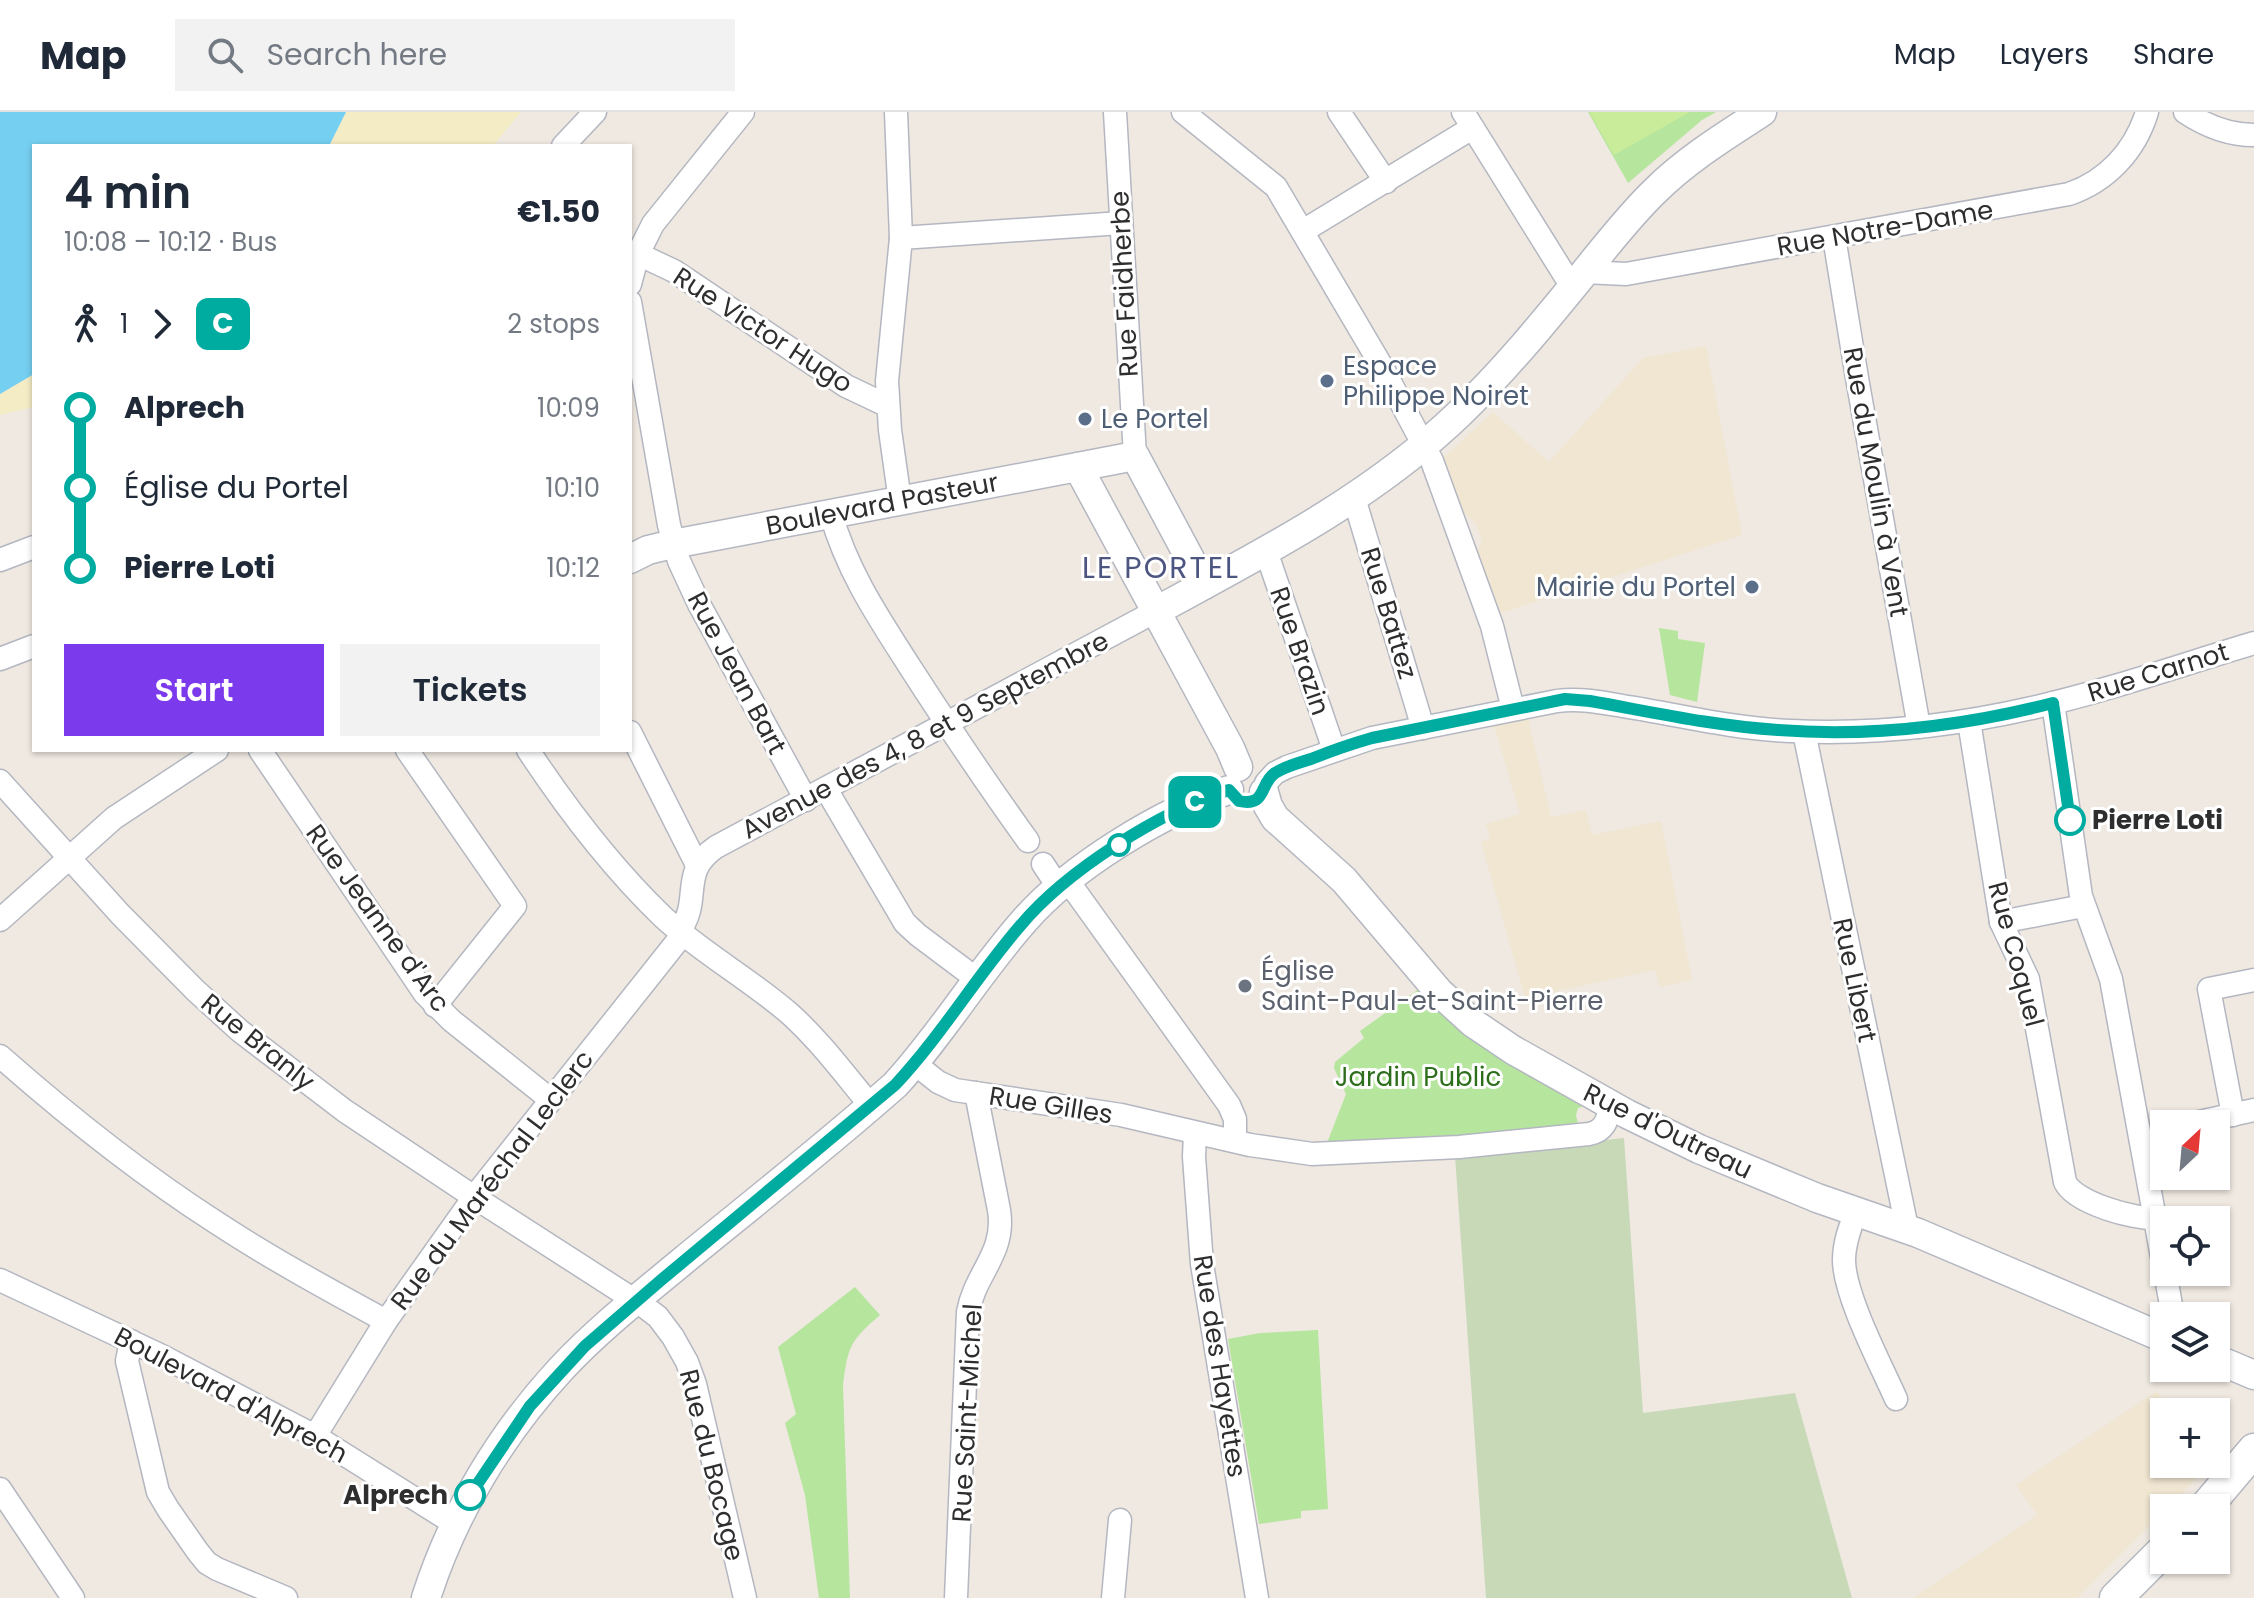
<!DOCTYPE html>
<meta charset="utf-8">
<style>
body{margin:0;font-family:Poppins,sans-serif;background:#f2f2f3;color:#1f2937;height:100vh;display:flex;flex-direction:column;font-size:30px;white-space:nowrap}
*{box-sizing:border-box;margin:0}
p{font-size:26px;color:#747a83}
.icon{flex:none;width:44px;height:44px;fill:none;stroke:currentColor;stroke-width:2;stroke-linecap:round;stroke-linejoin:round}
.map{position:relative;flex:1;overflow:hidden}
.panel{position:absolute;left:32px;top:32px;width:600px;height:608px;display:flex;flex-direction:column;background:#fff;border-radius:0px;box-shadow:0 2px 6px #0004}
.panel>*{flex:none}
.badge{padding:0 16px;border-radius:12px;font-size:28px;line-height:52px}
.needle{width:52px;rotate:26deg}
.controls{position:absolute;left:2150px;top:998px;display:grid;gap:16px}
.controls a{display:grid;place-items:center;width:80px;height:80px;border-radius:0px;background:#fff;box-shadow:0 2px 6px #0004;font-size:40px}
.map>.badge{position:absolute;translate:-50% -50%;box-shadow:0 0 0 4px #fff}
.legs{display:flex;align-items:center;gap:12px;height:88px;padding:0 32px;font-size:26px}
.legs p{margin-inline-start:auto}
.overview{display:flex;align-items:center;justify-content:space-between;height:136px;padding:0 32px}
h1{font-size:44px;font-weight:600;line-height:60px}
.button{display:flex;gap:16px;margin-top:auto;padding:16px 32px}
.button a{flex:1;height:92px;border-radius:0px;background:#7c3aed;color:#fff;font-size:32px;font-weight:600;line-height:92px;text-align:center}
.button a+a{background:#f2f2f3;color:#1f2937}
ul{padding:0 32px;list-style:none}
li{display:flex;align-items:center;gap:28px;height:80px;font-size:30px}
li i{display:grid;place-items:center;width:12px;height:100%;margin:0 10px;background:currentColor}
li i::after{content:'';width:20px;height:20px;margin:-10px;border:6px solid;border-radius:50%;background:#fff}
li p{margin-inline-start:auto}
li:first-child i{background:linear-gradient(#0000 50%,currentColor 0)}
li:last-child i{background:linear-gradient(currentColor 50%,#0000 0)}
header{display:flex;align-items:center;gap:48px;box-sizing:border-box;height:112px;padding:0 40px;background:#fff;border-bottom:2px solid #e0e1e3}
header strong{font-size:38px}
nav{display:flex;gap:44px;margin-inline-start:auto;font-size:28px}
.search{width:560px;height:72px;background:#f2f2f3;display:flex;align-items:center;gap:20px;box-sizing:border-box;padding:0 28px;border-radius:0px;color:#747a83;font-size:30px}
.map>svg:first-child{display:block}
.education{fill:#f0e6d1}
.green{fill:#b6e59e}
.sand{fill:#f3ecc5}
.cemetery{fill:#c8d9b8}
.pitch{fill:#c9ec9a}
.water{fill:#75cff0}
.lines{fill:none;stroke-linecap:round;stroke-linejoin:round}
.minor-casing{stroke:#b4b7c1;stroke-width:25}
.tertiary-casing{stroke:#b4b7c1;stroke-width:31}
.secondary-casing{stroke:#b4b7c1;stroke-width:35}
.minor{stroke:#fff;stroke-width:22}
.tertiary{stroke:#fff;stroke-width:28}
.secondary{stroke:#fff;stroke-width:32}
.line-1-casing{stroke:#fff;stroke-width:18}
.line-1{stroke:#00aba0;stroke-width:12}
.service-dot{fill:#5c6f8a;stroke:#fff;stroke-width:3}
.stop-1-dot{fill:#fff;stroke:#00aba0;stroke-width:4}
.worship-dot{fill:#6b7280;stroke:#fff;stroke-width:3}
.labels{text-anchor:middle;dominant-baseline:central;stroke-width:6;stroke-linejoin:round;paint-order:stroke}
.street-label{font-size:26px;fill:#2e2e2e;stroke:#fff}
.service-label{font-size:26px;fill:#4e5e75;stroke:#fff;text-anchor:start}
.stop-label{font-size:26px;font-weight:bold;fill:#2e2e2e;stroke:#fff;text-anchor:start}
.worship-label{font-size:26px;fill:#5b616d;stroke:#fff;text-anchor:start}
.park-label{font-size:26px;fill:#2c6e1b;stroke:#fff}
.quarter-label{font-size:30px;letter-spacing:2px;fill:#4d5680;stroke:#fff}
</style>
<header>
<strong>Map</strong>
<div class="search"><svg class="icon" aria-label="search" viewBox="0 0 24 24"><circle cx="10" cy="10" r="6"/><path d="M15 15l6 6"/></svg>Search here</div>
<nav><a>Map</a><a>Layers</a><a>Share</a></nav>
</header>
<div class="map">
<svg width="2254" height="1486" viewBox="0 0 2254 1486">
<rect width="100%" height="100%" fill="#efe9e1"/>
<g class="education">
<polygon points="1706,234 1742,423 1501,501 1476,441 1482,429 1476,412 1461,398 1444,345 1493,300 1549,350 1643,246"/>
<polygon points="1528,606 1551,705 1586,698 1592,723 1661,709 1692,868 1660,875 1655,858 1525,886 1481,730 1490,727 1486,712 1520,702 1495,617 1490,614"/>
<polygon points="2157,1279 2171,1300 2164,1300 2164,1352 2199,1352 2201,1362 2167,1396 2164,1396 2164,1399 2077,1486 1913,1486 2037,1403 2016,1373"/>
</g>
<g class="green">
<polygon points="1588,0 1716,0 1702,8 1628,71"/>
<polygon points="1659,516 1678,519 1678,527 1705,531 1697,590 1670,583"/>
<polygon points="1419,877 1585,994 1578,996 1576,1003 1578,1012 1583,1015 1548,1021 1327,1031 1346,982 1334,956 1335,950 1364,926 1360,919"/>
<path d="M 855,1175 L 880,1203 C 850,1229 848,1234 843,1273 L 850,1486 L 819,1486 L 805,1383 L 785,1311 L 796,1302 L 778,1235 Z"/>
<polygon points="1318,1218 1328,1397 1301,1399 1301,1406 1259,1412 1228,1227 1260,1221"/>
</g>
<g class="sand">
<polygon points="346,0 521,0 493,34 329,34"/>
<polygon points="34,262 34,295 0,303 0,282"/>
</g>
<polygon class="cemetery" points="1624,1026 1643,1301 1795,1281 1852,1486 1486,1486 1455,1044"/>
<polygon class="pitch" points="1589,0 1690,0 1614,43"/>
<polygon class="water" points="0,0 346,0 329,34 34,34 34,262 0,282"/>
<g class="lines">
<g class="minor-casing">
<g id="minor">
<polyline points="896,0 901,126 887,269 890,318 900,389"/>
<polyline points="1115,0 1135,344"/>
<polyline points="1183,0 1276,75 1381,253 1432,349 1492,514 1513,597"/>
<polyline points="1339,0 1386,70"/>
<polyline points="1463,0 1572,175"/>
<path d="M 2185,0 C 2206,14 2229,23 2254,23"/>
<polyline points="563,34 595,0"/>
<polyline points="1303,119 1472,16"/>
<polyline points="1834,125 1857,266 1919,615"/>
<polyline points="901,126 1121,111"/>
<polyline points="638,142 674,159 846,274 888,294"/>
<path d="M 1584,160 L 1626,162 L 2069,82 C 2107,69 2135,39 2147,0"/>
<polyline points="630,172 638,142 653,112 743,0"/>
<polyline points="630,190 669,413 679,449 699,492 806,688"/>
<polyline points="1354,386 1423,616"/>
<path d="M 831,402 C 847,459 878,505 910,555 C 948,614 987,672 1028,729"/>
<polyline points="1266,439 1334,638"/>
<polyline points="0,448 34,435"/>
<polyline points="0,547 34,534"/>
<polyline points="2053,591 2081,784 2111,867 2164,1156"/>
<path d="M 1969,609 L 2001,810 L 2028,867 L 2065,1070 C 2075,1091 2133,1107 2155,1106"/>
<polyline points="630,620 697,753"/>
<polyline points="1804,620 1907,1116"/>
<polyline points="260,638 425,882 452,909 551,988"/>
<polyline points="407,638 515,794 435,894"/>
<path d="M 528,638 C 567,697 612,756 663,805 C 702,841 750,867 790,902 C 820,929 845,963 871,994"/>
<polyline points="0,669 120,802 195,878 240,919 345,999 474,1085 645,1195 658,1205 673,1225 687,1250 695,1272 745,1486"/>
<path d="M 1266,671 L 1275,661 L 1287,655 L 1372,626 L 1557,589 C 1585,585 1613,593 1641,597 C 1691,606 1740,617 1791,619 C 1872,623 1953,614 2032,596 C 2107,579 2181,553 2254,531"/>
<polyline points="826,677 905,811 918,823 978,868"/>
<polyline points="1043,752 1059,776"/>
<polyline points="1068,769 1229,993 1235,1007 1235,1029"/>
<polyline points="0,808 114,706 217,638"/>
<polyline points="2001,810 2083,794"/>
<path d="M 679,819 C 703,788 678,761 716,735 L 1156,499"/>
<path d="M 0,944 C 68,1004 141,1062 217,1111 C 272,1147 329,1178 386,1209"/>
<path d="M 914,951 L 938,970 L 955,978 L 1121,1003 L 1250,1033 L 1312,1042 L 1459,1035 L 1589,1022 C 1605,1019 1607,1008 1611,994"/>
<polyline points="2233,1003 2209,877 2254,868"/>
<polyline points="2190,1012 2254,998"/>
<polyline points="1195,1021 1194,1045 1202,1152 1257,1486"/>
<path d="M 1856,1100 C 1850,1115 1844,1131 1844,1148 C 1844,1183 1881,1253 1896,1287"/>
<polyline points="2165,1160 2173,1204"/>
<polyline points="0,1168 162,1244 315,1324 455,1412"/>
<polyline points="131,1229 127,1249 158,1380 168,1397 198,1440 207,1451 217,1457 286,1486"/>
<polyline points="315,1324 386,1209 474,1085 683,822"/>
<polyline points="0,1377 73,1486"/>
<path d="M 956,1486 L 968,1200 C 975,1161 1006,1141 999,1098 L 976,981"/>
<polyline points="1113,1486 1120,1408"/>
</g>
</g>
<g class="tertiary-casing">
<g id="tertiary">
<polyline points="1078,355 1230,636 1238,655"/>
<polyline points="630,447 648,438 673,432 1135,344 1204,473"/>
<path d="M 1156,499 C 1263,441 1371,386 1459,302 C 1505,258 1544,210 1584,161 C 1607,133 1629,104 1655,79 C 1686,48 1725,24 1762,0"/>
<polyline points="1264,680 1268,694 1275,706 1344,768 1439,880 1473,911 1513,938 1627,1002 1699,1037 1817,1086 1918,1121 2164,1226"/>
<polyline points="2216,1247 2254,1263"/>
<path d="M 426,1486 C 453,1401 501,1322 561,1257 C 598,1217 642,1183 684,1148 C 755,1090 827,1033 895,973 C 942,922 978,861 1024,809 C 1070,756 1162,699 1229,678"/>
</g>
</g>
<g class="secondary-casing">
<g id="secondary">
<polyline points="2205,1396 2254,1338"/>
<polyline points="2116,1486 2164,1438"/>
</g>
</g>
<use href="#minor" class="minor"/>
<use href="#tertiary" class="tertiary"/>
<use href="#secondary" class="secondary"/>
</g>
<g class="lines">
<g class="line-1-casing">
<path id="line-1" d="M 470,1383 L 530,1294 L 585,1234 L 660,1169 L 895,973 C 941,924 976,865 1020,814 C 1066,759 1160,699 1229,678 L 1239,689 C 1267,695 1259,672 1275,661 C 1286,654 1299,651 1311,647 C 1331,639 1351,632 1372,626 L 1565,587 L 1590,589 C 1652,600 1715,614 1778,618 C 1870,625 1964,614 2053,591 L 2070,708"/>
</g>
<use href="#line-1" class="line-1"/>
</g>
<g class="service-dot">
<circle cx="1327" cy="269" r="8"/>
<circle cx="1085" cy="307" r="8"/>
<circle cx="1752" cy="475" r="8"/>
</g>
<g class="stop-1-dot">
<circle cx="2070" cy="708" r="14"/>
<circle cx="1119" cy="733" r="10"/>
<circle cx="470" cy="1383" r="14"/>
</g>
<circle class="worship-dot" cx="1245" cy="874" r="8"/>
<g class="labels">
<g class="street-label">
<text transform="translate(1885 116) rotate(-10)">Rue Notre-Dame</text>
<text transform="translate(1124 172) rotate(-93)">Rue Faidherbe</text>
<text transform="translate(763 218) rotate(33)">Rue Victor Hugo</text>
<text transform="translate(1876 370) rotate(80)">Rue du Moulin à Vent</text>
<text transform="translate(882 392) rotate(-11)">Boulevard Pasteur</text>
<text transform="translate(1389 501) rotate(73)">Rue Battez</text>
<text transform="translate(1300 539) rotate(71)">Rue Brazin</text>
<text transform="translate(2158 560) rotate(-17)">Rue Carnot</text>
<text transform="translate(737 561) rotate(62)">Rue Jean Bart</text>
<text transform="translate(925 623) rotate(-28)">Avenue des 4, 8 et 9 Septembre</text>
<text transform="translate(378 806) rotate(54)">Rue Jeanne d'Arc</text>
<text transform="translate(2016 842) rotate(75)">Rue Coquel</text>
<text transform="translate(1855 868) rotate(78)">Rue Libert</text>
<text transform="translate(258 930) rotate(39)">Rue Branly</text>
<text transform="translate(1051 993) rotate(9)">Rue Gilles</text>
<text transform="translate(1668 1019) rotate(26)">Rue d'Outreau</text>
<text transform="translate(492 1068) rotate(-53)">Rue du Maréchal Leclerc</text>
<text transform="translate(1220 1254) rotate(81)">Rue des Hayettes</text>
<text transform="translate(231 1283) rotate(28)">Boulevard d'Alprech</text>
<text transform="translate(967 1301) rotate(-87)">Rue Saint-Michel</text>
<text transform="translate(712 1353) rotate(76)">Rue du Bocage</text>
</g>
<g class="service-label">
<text x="1343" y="254">Espace<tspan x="1343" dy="30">Philippe Noiret</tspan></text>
<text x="1101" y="307">Le Portel</text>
<text x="1736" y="475" text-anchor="end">Mairie du Portel</text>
</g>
<g class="stop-label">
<text x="2092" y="708">Pierre Loti</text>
<text x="448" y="1383" text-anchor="end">Alprech</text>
</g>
<g class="worship-label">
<text x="1261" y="859">Église<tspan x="1261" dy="30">Saint-Paul-et-Saint-Pierre</tspan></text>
</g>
<g class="park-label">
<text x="1418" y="965">Jardin Public</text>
</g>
<g class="quarter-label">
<text x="1161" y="455">LE PORTEL</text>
</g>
</g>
</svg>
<div class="controls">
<a><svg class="needle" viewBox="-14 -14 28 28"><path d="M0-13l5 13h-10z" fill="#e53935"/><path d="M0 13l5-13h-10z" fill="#747a83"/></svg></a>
<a><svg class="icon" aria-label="locate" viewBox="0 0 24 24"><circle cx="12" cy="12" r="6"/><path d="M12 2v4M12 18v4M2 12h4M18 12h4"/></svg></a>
<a><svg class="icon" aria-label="layers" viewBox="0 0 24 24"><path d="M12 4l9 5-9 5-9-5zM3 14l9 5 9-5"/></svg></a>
<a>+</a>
<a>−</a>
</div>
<b class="badge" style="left:1195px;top:690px;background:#00aba0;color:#fff">C</b>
<section class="panel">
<div class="overview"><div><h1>4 min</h1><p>10:08 – 10:12 · Bus</p></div><b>€1.50</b></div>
<div class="legs"><svg class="icon" aria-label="walk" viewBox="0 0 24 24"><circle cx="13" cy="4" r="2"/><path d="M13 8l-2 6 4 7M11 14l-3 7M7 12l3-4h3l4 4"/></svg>1<svg class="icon" aria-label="forward" viewBox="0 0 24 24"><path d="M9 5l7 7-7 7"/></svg><b class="badge" style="background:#00aba0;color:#fff">C</b><p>2 stops</p></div>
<ul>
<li><i style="color:#00aba0"></i><b>Alprech</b><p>10:09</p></li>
<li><i style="color:#00aba0"></i><span>Église du Portel</span><p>10:10</p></li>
<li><i style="color:#00aba0"></i><b>Pierre Loti</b><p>10:12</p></li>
</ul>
<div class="button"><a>Start</a><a>Tickets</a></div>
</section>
</div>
